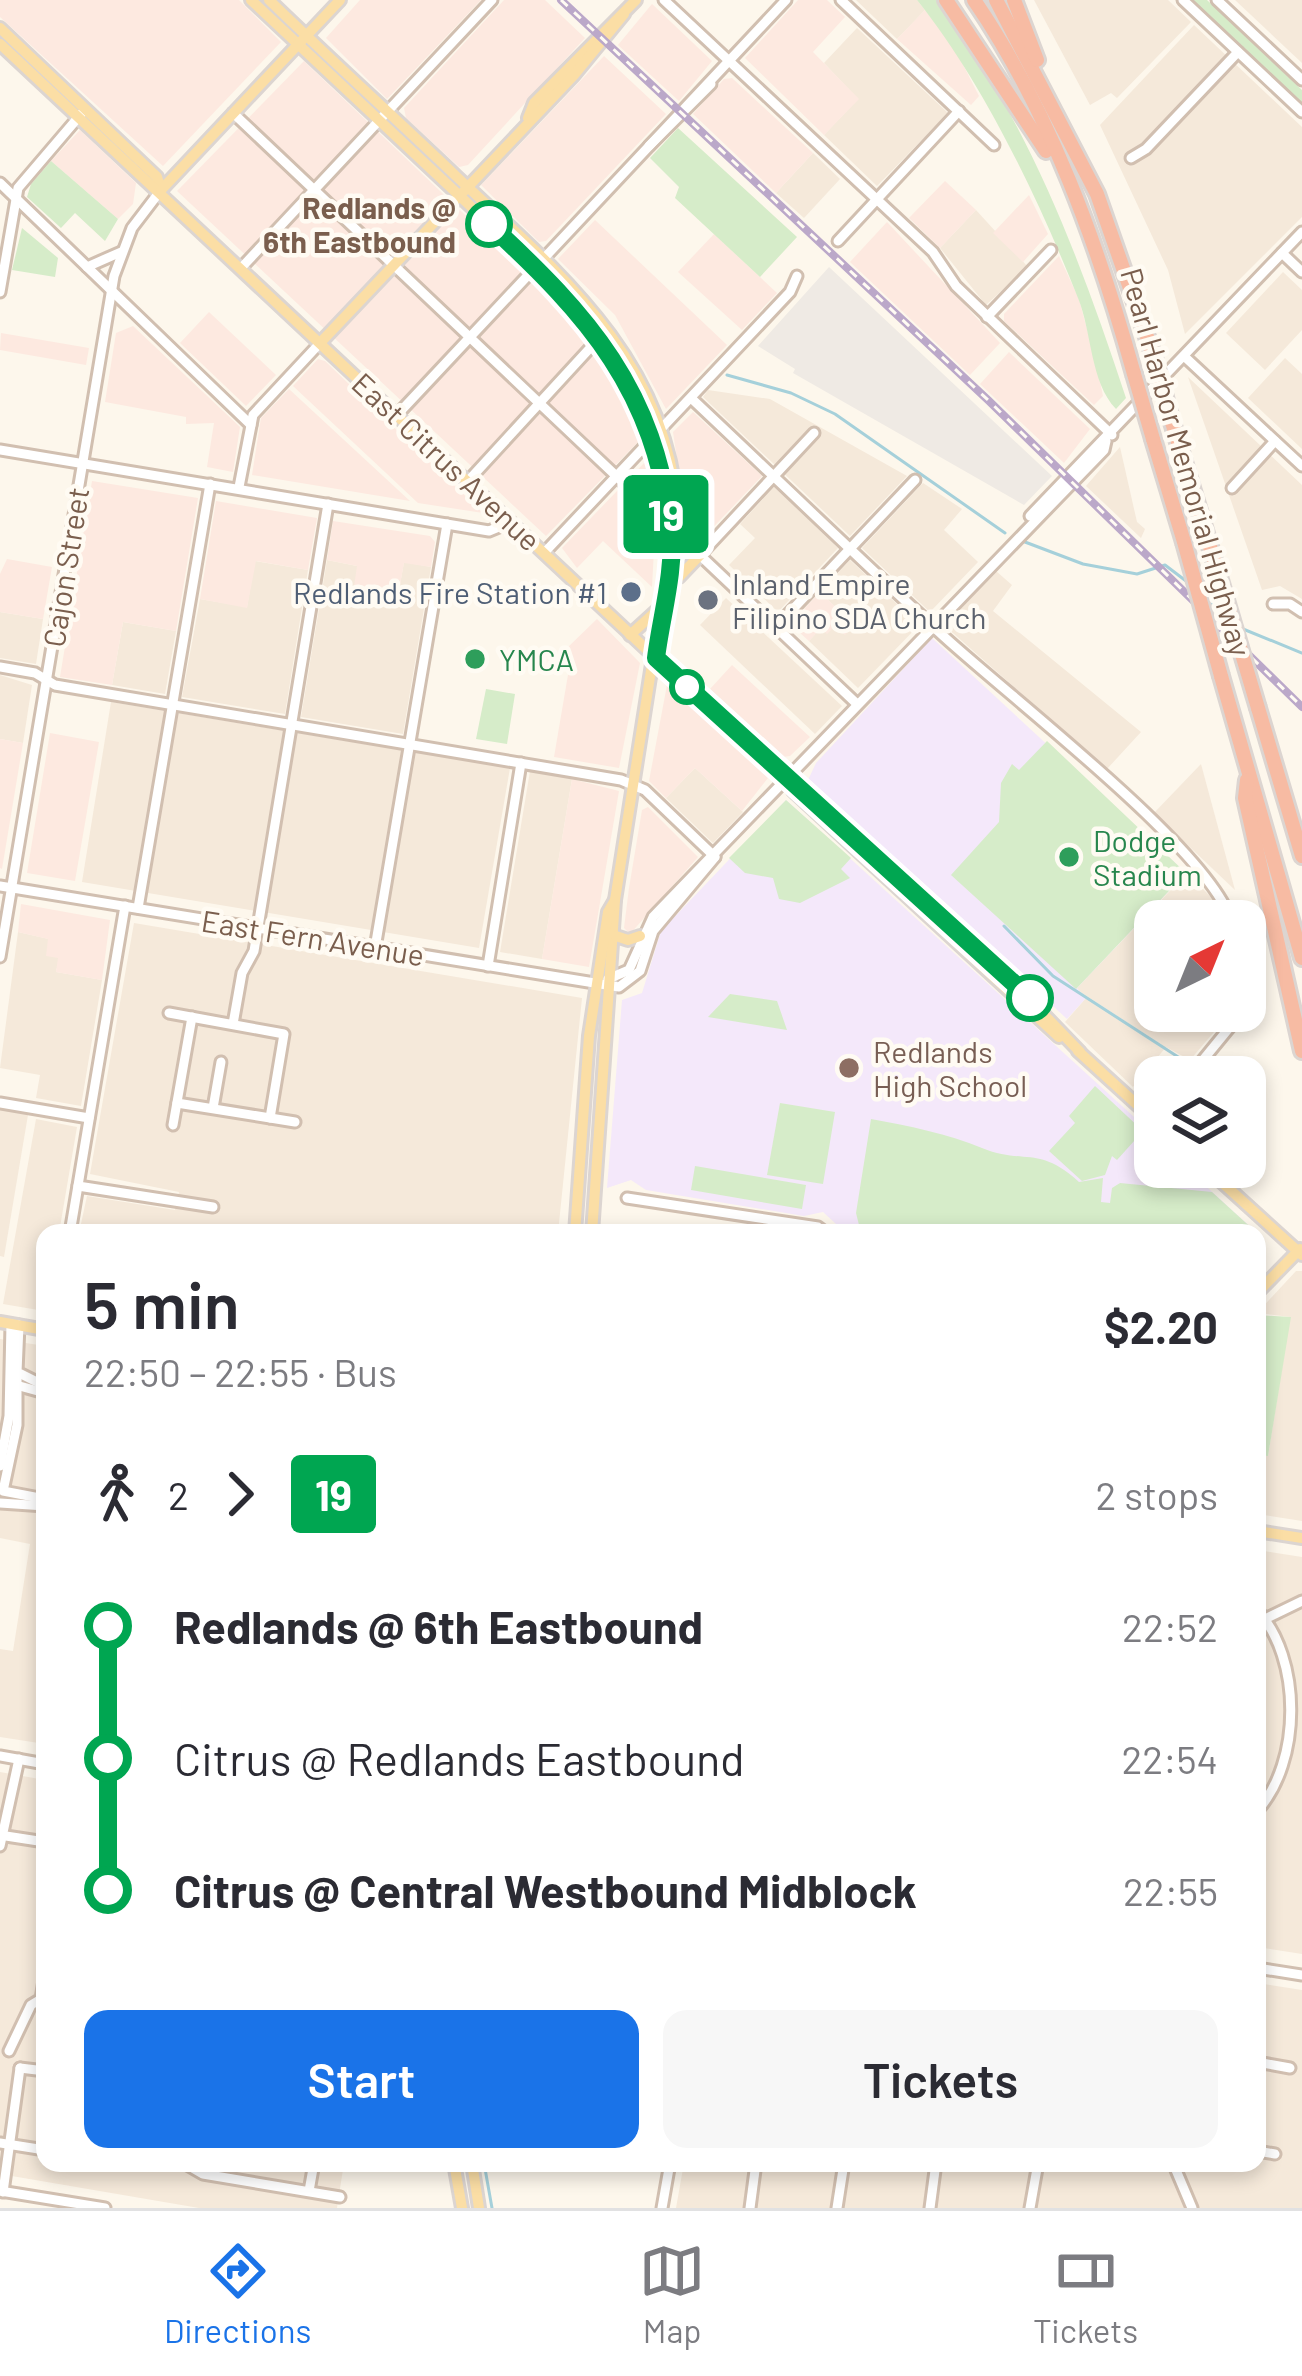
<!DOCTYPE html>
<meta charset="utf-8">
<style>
body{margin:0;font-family:Barlow,sans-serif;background:#f7f7f7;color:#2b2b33;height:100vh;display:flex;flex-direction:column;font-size:45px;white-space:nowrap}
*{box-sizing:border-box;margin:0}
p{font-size:39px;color:#7c7c81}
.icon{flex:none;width:66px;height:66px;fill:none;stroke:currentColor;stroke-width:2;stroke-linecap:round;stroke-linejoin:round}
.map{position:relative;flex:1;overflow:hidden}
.side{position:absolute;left:36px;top:1224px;width:1230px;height:948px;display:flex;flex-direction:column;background:#fff;border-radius:24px;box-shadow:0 6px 18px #0003}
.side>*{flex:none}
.badge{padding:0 24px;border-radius:9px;font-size:42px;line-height:78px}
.needle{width:78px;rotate:43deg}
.fabs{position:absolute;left:1134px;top:900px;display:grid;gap:24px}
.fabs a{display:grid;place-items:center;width:132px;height:132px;border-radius:24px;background:#fff;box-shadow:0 6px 18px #0003;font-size:60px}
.map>.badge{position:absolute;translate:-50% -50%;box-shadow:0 0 0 6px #fff}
.legs{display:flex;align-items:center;gap:18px;height:132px;padding:0 48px;font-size:39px}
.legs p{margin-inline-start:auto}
.overview{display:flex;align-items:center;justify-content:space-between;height:204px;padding:0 48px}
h1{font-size:66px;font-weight:600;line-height:90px}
.button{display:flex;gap:24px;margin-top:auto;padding:24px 48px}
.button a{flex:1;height:138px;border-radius:24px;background:#1a73e8;color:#fff;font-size:48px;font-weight:600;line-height:138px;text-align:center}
.button a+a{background:#f7f7f7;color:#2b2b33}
ul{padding:0 48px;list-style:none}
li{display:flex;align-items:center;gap:42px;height:132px;font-size:45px}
li i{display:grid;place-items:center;width:18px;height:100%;margin:0 15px;background:currentColor}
li i::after{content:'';width:30px;height:30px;margin:-15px;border:9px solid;border-radius:50%;background:#fff}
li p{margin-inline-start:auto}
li:first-child i{background:linear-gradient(#0000 50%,currentColor 0)}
li:last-child i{background:linear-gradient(currentColor 50%,#0000 0)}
.dock{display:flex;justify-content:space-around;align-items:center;height:168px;border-top:3px solid #e1e1e2;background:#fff;font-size:33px;color:#7c7c81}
.dock a{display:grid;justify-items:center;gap:6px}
.dock .selected{color:#1a73e8}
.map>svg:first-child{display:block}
.residential{fill:#f5e9da}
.commercial{fill:#fde9e0}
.industrial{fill:#efeae4}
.education{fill:#f4e8fa}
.green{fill:#d6ecc9}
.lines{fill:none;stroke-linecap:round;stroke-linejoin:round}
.stream{stroke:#a5d0da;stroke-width:3}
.minor-casing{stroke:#d1bfb0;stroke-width:15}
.major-casing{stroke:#dcd5d1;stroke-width:16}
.highway-casing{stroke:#dcd5d1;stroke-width:20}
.minor{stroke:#fff;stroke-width:9}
.major{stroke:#fbdea5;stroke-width:10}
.highway{stroke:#f7bba3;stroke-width:14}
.rail-casing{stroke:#bba8c9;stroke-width:8}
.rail{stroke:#fffbf3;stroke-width:3;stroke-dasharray:9;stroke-linecap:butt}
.highway-bridge-casing{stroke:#dcd5d1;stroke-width:20;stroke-linecap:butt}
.highway-bridge{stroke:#f7bba3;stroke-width:14}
.line-1-casing{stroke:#fff;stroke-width:27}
.line-1{stroke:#00a651;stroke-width:18}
.stop-1-dot{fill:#fff;stroke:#00a651;stroke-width:6}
.service-dot{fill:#5c6f8a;stroke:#fffbf3;stroke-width:4.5}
.worship-dot{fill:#6b7280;stroke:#fffbf3;stroke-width:4.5}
.leisure-dot{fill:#2e9e5b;stroke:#fffbf3;stroke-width:4.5}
.education-dot{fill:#8d6e63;stroke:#fffbf3;stroke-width:4.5}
.labels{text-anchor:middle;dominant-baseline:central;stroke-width:9;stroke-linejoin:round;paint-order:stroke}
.stop-label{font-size:30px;font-weight:bold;fill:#7a5e4d;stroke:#fffbf3;text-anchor:end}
.street-label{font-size:30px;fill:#7a5e4d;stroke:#fffbf3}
.worship-label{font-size:30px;fill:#5b616d;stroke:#fffbf3;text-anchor:start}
.service-label{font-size:30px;fill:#4e5e75;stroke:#fffbf3;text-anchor:end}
.leisure-label{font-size:30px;fill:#27864d;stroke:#fffbf3;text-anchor:start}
.education-label{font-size:30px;fill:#785e54;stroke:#fffbf3;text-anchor:start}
</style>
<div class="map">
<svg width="1302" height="2208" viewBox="0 0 1302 2208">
<rect width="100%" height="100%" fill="#fdf7ec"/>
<g class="residential">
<polygon points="856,0 917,0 925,10 897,39"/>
<polygon points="1034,0 1168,0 1191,22 1117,98 1111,93 1090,105"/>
<polygon points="1235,0 1302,0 1302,63"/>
<polygon points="1194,25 1302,127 1302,217 1185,334 1168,270 1100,125"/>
<polygon points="857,28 948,113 877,186 824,135 858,99 824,63"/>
<polygon points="813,153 840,179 804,218 776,193"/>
<polygon points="976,210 1028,267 986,305 940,248"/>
<polygon points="1283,272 1302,290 1302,330 1265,370 1226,333"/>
<polygon points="1285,358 1302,374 1302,449 1248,398"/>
<polygon points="1188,377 1302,485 1302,599 1280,586 1262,590"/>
<polygon points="708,390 770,399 907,476 850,536 703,397"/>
<polygon points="1120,447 1137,522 1145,529 1141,538 1086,486"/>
<polygon points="923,483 962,509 944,530 978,562 930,612 862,548"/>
<polygon points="774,487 838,548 778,612 729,565 755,538 740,524"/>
<polygon points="327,560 357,566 397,601 404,562 431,567 403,734 301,717"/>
<polygon points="850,560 919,625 858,688 809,641 821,628 853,624 820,592"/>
<polygon points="255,561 308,570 285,714 182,697 200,599 247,607"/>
<polygon points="996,571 1012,585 993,611 1141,732 1107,769 945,626"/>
<polygon points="726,598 842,706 815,734 700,625"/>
<polygon points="0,612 43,619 36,664 0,658"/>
<polygon points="123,622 176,631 165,694 112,685"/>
<polygon points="0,675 32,685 23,743 0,739"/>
<polygon points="111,702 510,768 479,948 82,882"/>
<polygon points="1201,764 1235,890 1154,813"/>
<polygon points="695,768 743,812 713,843 666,798"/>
<polygon points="530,771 572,779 542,959 500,952"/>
<polygon points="1187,873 1212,898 1221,921 1155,921 1155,1011 1232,1011 1190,1060 1166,1047 1133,1087 1065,1022 1086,998 1165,1047 1076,989"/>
<polygon points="134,923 582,998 558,1233 79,1233 87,1196 175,1210 179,1192 90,1174"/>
<polygon points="18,932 49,939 59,958 56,972 102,980 81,1106 36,1098 40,1075 0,1068"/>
<polygon points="0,1104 29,1109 4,1257 0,1256"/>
<polygon points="36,1119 77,1127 59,1233 45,1233 44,1311 3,1304"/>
<polygon points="1296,1271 1302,1271 1302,1521 1257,1514 1257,1455 1268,1456 1290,1317 1257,1313"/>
<polygon points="0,1339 45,1346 45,1744 0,1737 0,1649 13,1651 30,1544 0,1538"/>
<polygon points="1257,1550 1302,1557 1302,1954 1257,1947"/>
<polygon points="0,1772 45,1780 45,2163 344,2163 337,2208 199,2208 0,2174"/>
<polygon points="1257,1983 1302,1990 1302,2208 676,2208 684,2163 1257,2163"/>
</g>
<g class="commercial">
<polygon points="0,0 239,0 281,42 163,166 0,17"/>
<polygon points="360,0 481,0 387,99 326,38"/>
<polygon points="504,0 545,0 585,38 468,165 459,167 406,118 404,108"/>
<polygon points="798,0 827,0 845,17 813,52 859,99 824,135 745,58"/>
<polygon points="652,4 712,61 679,101 618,45"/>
<polygon points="925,10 953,45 979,96 971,105 897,39"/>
<polygon points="604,56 666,114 546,241 539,242 481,185"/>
<polygon points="304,61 575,320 627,397 642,438 546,536 177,191"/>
<polygon points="732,78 813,153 776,193 693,114 724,79"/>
<polygon points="80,130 136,183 133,204 118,219 51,161"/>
<polygon points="945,181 976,210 940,248 909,218"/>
<polygon points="1029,195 1048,234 1023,262 993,233"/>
<polygon points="595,220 727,345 666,409 615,315 558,259"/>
<polygon points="887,222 1000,343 970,375 850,262"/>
<polygon points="714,234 777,293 742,330 678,272"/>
<polygon points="1059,256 1079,299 1097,367 1103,396 1094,405 1004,321 1004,314"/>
<polygon points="209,312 276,375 246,406 180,343"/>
<polygon points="133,326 240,427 233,472 207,467 214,423 186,424 186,417 105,402 116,333"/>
<polygon points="1,333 89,348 86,365 0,350"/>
<polygon points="1009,352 1090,429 1064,463 980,384"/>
<polygon points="318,359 325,361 483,513 418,503 385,472 293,386"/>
<polygon points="289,389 410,501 252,475 261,418"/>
<polygon points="693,412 762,476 701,540 687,526 673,432"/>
<polygon points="647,460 653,489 643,519 655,531 652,587 603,541 577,568 562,548"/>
<polygon points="92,481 198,498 176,631 123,622 112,685 60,677"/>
<polygon points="216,501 317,518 308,570 256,561 247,608 200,599"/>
<polygon points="333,521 430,536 435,542 431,567 404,563 397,601 353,594 357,566 327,560"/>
<polygon points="7,559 52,567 43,619 0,612 0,574"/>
<polygon points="820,592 854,625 845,635 835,626 827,634 821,628 809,641 790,624"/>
<polygon points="597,619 640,663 619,768 554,757 570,663 565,650"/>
<polygon points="732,665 810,737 790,756 783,757 710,689"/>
<polygon points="667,685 768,778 742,811 695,768 666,798 649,781"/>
<polygon points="50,733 99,742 75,881 27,873"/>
<polygon points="0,739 23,743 2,869 0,868"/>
<polygon points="572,779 619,791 589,967 542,959"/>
<polygon points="648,807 698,857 630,934 624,928 629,888 642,810"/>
<polygon points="21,904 110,920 102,980 56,972 58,958 46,956 48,939 18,932"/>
</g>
<polygon class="industrial" points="829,267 1052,476 1024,505 793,373 795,369 758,346"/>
<g class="education">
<polygon points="932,638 1186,873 1077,988 1086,998 1067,1019 808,780 816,763"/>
<polygon points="786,800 1155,1136 1155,1167 1185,1167 1257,1233 835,1233 836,1224 823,1212 804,1216 646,1190 631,1180 607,1188 622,1000 642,993 661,931"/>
</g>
<g class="green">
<path d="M 917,0 L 936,0 C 1028,119 1079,256 1126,398 L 1116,409 C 1090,382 1092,332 1078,298 C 1039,200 983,82 917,0 Z"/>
<polygon points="1188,0 1207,0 1302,90 1302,106"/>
<polygon points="678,128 797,237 760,277 675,198 679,187 650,158"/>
<polygon points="51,161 118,219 105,241 75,213 61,228 27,197 31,184"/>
<polygon points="22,228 58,258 55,277 12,270"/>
<polygon points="486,689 515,694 507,744 476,739"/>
<polygon points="1047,741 1186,873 1076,989 951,875 999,822 1001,783 1012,764 1019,770"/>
<polygon points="786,800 851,858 841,869 850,878 800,903 779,899 773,878 745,873 729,858"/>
<polygon points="730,994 777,1001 787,1030 708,1017"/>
<polygon points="1095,1086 1143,1131 1117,1160 1112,1156 1105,1175 1082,1181 1049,1151 1075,1123 1069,1116"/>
<polygon points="780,1103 835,1112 823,1184 767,1175"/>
<path d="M 871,1119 C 910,1126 948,1134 982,1148 C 1023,1165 1039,1145 1079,1182 L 1103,1178 L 1101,1202 L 1110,1203 L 1112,1188 L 1120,1183 L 1212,1192 L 1257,1233 L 861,1233 L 856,1213 Z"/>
<polygon points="695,1166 806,1185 802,1209 691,1190"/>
<polygon points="1257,1315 1291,1317 1268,1456 1257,1455"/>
</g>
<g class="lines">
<g class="stream">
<polyline points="727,375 791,393 835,414 1005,533"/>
<polyline points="1025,542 1083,564 1137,574 1165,565 1190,584"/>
<polyline points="1206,598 1222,611"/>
<polyline points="1243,629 1302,653"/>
<polyline points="1004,926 1053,976 1189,1064"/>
<polyline points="1204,1072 1209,1076"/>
<polyline points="484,2163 492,2208"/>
</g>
<g class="minor-casing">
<g id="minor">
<polyline points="664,0 933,252 956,286 1112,435"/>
<polyline points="841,0 994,145"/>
<polyline points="1183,0 1302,112"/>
<polyline points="1217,0 1302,80"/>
<polyline points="233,113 857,704"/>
<polyline points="649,146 711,84"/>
<polyline points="1131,158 1146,149 1238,52"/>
<polyline points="0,183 251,425"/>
<polyline points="838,241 959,111"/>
<polyline points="1282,253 1302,272"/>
<polyline points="87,267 121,252"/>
<polyline points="242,267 492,0"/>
<polyline points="0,292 18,188 82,113"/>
<polyline points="987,317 1051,250"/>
<polyline points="1185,357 1302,466"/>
<path d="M 691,398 C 774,476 855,555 939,632 C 1003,692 1210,849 1231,921"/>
<polyline points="397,415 786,0"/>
<polyline points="0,450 489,531 511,522"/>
<polyline points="468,481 602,335"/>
<polyline points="239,487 253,415 321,342"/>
<polyline points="1232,488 1275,441"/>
<polyline points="1030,516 1302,232"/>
<polyline points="544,553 790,292 797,276"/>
<polyline points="700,555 814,433"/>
<polyline points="1273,604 1290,604 1302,612"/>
<polyline points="776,627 915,480"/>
<polyline points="0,667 35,673 55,685 621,780 645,790 715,857"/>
<polyline points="0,886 619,987 640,971 653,931 715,857"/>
<polyline points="138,908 210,484"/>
<polyline points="375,948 447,524"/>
<polyline points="0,957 114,276 132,228 161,190"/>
<polyline points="488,966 521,763"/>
<polyline points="1245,968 1245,1007"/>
<polyline points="608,979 629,970 653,917 1104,450 1106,441"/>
<polyline points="169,1013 284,1034 270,1118"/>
<polyline points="233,1024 242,973 254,951 328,504"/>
<polyline points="1189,1077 1243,1011"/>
<polyline points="0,1103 89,1118"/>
<polyline points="177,1103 295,1122"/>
<polyline points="213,1108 221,1062"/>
<polyline points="173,1125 192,1017"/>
<polyline points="78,1186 213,1207"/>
<polyline points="627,1198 818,1227 826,1233"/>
<polyline points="70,1233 125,906"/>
<polyline points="19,1325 17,1372 45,1386"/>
<polyline points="17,1372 17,1425 3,1491 45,1499"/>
<polyline points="16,1385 45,1393"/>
<polyline points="0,1466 9,1416 11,1324"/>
<polyline points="0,1503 45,1506"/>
<path d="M 1257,1610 C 1302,1658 1302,1762 1257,1811"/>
<polyline points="1267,1618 1302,1601"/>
<polyline points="0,1756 45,1764"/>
<polyline points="6,1836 45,1842"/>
<polyline points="0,1846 19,1759"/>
<polyline points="1257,1968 1302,1975"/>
<polyline points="9,2051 31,2005 41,1999 45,1974"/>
<polyline points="1257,2062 1290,2068"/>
<polyline points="20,2068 45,2071"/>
<polyline points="0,2143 45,2150"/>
<polyline points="1257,2151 1275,2154"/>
<polyline points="184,2163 203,2174 340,2197"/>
<polyline points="1145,2163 1149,2163"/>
<polyline points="1173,2163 1192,2208"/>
<polyline points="0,2191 105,2208"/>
<polyline points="309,2191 314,2163"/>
<polyline points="3,2192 20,2068"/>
<polyline points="662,2208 670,2163"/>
<polyline points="750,2208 756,2163"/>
<polyline points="837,2208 844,2163"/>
<polyline points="930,2208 936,2163"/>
<polyline points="1030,2208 1038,2163"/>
</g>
</g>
<g class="major-casing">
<g id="major">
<polyline points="251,0 530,262 600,337 650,431 671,528"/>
<path d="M 269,0 C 331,60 395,118 457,177 C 558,272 664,358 677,505 L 615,900 L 592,1233"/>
<polyline points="0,28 157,177 161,190"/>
<polyline points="0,44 644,647 1002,971 1080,1052"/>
<polyline points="528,118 534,103 636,0"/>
<polyline points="161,190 340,0"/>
<polyline points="321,342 574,75 624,14"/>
<polyline points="667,581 679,577 700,555"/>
<polyline points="630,635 663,605"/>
<polyline points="788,779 793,791 1059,1037"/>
<polyline points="616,936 628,940 640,936"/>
<polyline points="1078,1051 1155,1121"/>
<polyline points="1205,1167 1302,1255"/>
<polyline points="575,1233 589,1036 608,912 615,900"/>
<polyline points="1257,1293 1300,1249"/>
<polyline points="0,1322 45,1330"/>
<polyline points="1257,1531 1302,1538"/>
<polyline points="454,2163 462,2208"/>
<polyline points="472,2163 479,2208"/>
</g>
</g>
<g class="highway-casing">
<g id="highway">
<polyline points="946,0 1046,151"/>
<path d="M 974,0 C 1050,111 1098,245 1134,374"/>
<polyline points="996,0 1097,194 1153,354"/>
<polyline points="1014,0 1037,60"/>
<polyline points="1171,419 1218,573"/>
<polyline points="1153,439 1184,542"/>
<polyline points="1221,676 1302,958"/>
<polyline points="1258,708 1302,856"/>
<polyline points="1247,780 1245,798 1302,1051"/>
</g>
</g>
<use href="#minor" class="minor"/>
<use href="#major" class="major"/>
<use href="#highway" class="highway"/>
<g class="rail-casing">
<polyline id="rail" points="561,0 988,400 1302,707"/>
</g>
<use href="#rail" class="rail"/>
<g class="highway-bridge-casing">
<g id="highway-bridge">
<polyline points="1153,354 1171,419"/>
<polyline points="1134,374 1153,439"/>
<polyline points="1184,542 1221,676"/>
<polyline points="1218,573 1258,708"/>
</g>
</g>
<use href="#highway-bridge" class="highway-bridge"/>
</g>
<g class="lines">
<g class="line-1-casing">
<path id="line-1" d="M 489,224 C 589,316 655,390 671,530 C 675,571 661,617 656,658 L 1030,998"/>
</g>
<use href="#line-1" class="line-1"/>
</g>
<g class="stop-1-dot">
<circle cx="489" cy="224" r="21"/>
<circle cx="687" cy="687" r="15"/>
<circle cx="1030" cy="998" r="21"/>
</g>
<circle class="service-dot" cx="631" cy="592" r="12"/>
<circle class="worship-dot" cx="708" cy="600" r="12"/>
<g class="leisure-dot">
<circle cx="475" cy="659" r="12"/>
<circle cx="1069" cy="857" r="12"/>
</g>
<circle class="education-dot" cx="849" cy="1068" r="12"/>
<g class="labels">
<g class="stop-label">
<text x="456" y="207">Redlands @<tspan x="456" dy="34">6th Eastbound</tspan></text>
</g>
<g class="street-label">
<text transform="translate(447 461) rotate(43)">East Citrus Avenue</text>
<text transform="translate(1187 462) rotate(74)">Pearl Harbor Memorial Highway</text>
<text transform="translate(65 567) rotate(-81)">Cajon Street</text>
<text transform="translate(313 937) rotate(9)">East Fern Avenue</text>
</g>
<g class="worship-label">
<text x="732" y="583">Inland Empire<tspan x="732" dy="34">Filipino SDA Church</tspan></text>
</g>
<g class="service-label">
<text x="607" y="592">Redlands Fire Station #1</text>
</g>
<g class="leisure-label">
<text x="499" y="659">YMCA</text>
<text x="1093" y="840">Dodge<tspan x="1093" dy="34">Stadium</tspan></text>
</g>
<g class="education-label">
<text x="873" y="1051">Redlands<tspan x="873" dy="34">High School</tspan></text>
</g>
</g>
</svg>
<div class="fabs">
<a><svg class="needle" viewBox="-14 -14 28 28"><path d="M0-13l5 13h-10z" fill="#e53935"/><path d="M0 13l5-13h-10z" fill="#7c7c81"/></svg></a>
<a><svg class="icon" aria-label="layers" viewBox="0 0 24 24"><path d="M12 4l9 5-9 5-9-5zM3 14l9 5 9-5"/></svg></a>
</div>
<b class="badge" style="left:666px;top:514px;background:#00a651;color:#fff">19</b>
<section class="side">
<div class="overview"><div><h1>5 min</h1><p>22:50 – 22:55 · Bus</p></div><b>$2.20</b></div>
<div class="legs"><svg class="icon" aria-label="walk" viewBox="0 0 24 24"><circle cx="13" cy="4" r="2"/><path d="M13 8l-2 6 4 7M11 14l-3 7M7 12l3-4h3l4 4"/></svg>2<svg class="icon" aria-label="forward" viewBox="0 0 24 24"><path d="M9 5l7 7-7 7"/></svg><b class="badge" style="background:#00a651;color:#fff">19</b><p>2 stops</p></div>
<ul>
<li><i style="color:#00a651"></i><b>Redlands @ 6th Eastbound</b><p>22:52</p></li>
<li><i style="color:#00a651"></i><span>Citrus @ Redlands Eastbound</span><p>22:54</p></li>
<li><i style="color:#00a651"></i><b>Citrus @ Central Westbound Midblock</b><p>22:55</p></li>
</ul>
<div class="button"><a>Start</a><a>Tickets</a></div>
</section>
</div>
<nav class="dock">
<a class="selected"><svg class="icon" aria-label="directions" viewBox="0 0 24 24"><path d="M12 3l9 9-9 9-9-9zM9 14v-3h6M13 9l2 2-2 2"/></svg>Directions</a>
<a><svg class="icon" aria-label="map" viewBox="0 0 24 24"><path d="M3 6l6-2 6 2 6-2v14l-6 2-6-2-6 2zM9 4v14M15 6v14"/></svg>Map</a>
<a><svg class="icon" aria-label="tickets" viewBox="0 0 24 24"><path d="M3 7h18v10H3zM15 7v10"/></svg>Tickets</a>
</nav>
